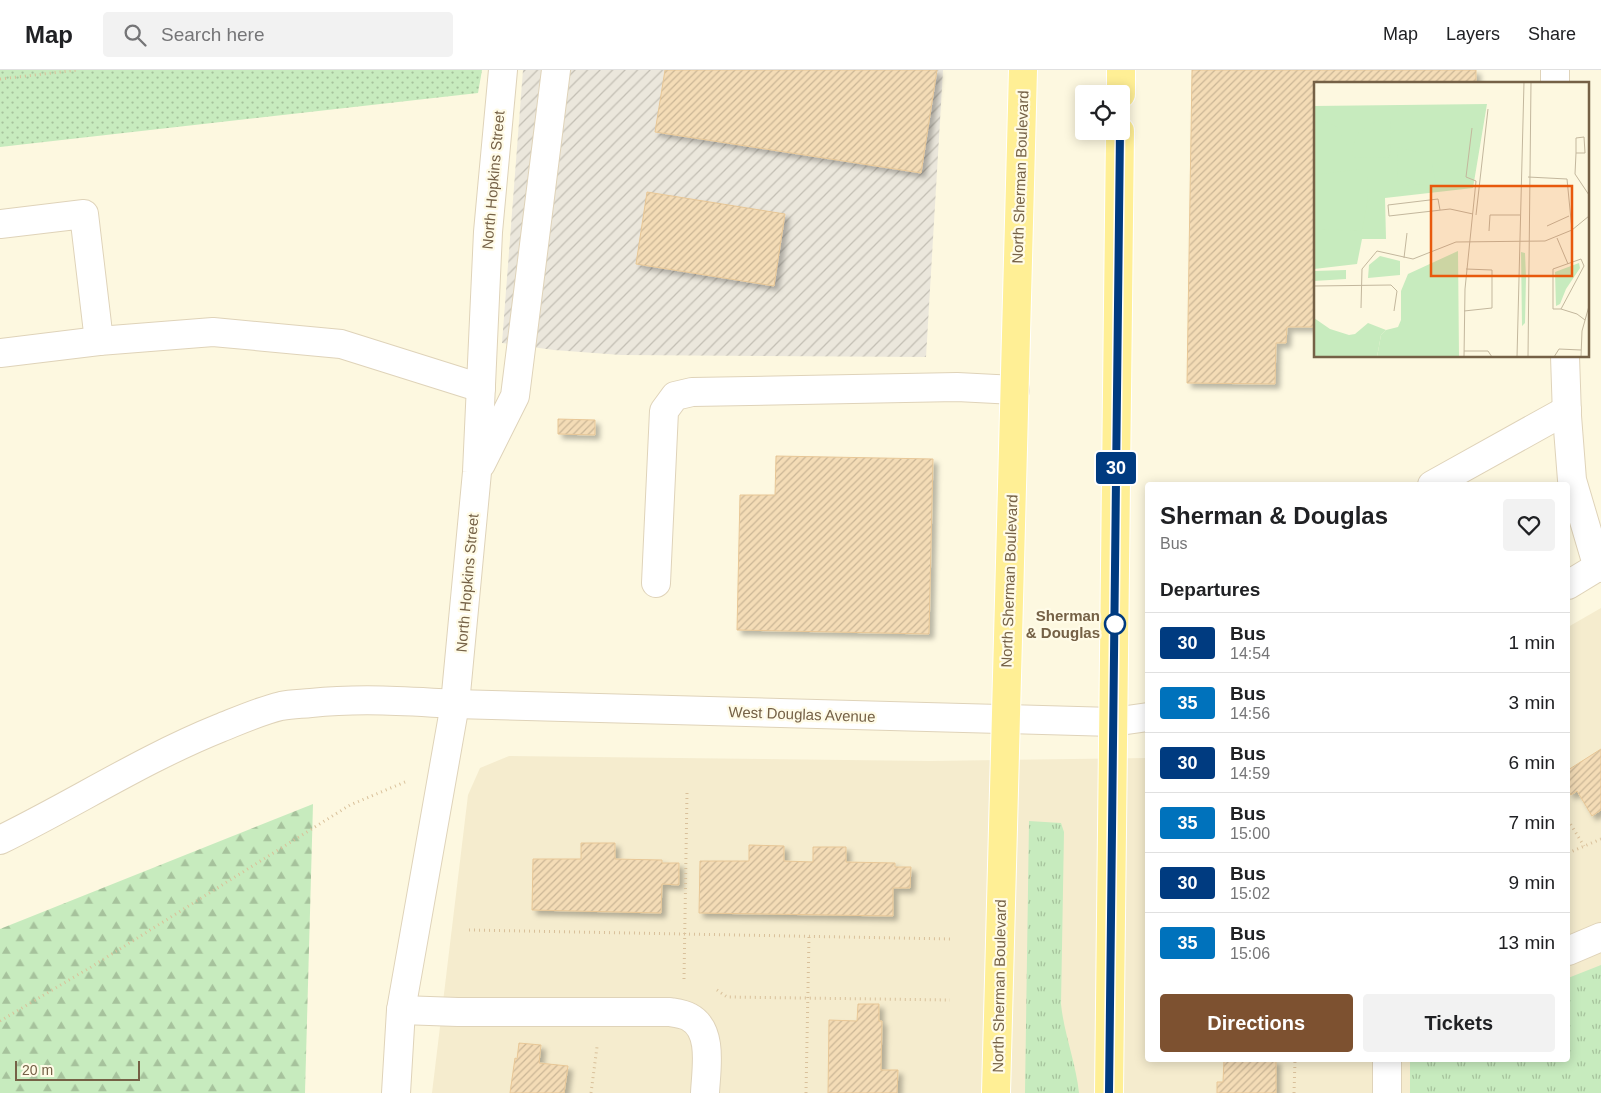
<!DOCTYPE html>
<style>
body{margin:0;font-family:Helvetica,sans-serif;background:#f2f2f2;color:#202124;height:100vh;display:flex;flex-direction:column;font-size:19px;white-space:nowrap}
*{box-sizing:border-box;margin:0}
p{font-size:16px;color:#757577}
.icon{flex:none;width:28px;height:28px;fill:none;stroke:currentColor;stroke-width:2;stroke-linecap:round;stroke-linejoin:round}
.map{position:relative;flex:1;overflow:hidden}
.side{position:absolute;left:1145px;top:412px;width:425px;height:580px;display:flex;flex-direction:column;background:#fff;border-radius:5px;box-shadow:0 2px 12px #0003}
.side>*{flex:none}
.badge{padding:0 10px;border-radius:4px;font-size:18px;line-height:32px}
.controls{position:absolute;left:1075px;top:15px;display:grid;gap:10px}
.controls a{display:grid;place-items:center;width:55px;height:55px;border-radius:5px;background:#fff;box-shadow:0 2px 12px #0003;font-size:25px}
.scale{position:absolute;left:15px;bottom:12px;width:125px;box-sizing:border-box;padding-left:5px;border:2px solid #756146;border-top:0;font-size:14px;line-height:18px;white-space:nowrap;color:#756146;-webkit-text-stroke:4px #fffbe7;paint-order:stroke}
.map>.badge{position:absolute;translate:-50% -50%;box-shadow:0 0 0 2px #fff}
h2{padding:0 15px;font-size:19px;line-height:45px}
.round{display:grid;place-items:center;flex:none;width:52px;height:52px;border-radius:5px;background:#f2f2f2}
.headline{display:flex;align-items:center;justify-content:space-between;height:85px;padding:0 15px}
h1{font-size:24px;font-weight:700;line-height:38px}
.button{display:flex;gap:10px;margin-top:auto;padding:10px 15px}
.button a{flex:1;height:58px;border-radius:5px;background:#7d5130;color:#fff;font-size:20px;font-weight:700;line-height:58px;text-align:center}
.button a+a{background:#f2f2f2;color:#202124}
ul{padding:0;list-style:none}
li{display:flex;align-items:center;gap:15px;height:60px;padding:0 15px;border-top:1px solid #e0e0e0}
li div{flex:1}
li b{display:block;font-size:19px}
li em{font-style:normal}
li .badge{min-width:55px;font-weight:700;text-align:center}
header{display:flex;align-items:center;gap:30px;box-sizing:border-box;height:70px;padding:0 25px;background:#fff;border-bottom:1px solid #e0e0e0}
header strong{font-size:24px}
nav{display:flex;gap:28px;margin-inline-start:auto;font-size:18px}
.search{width:350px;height:45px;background:#f2f2f2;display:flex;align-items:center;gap:12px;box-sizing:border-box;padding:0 18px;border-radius:5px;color:#757577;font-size:19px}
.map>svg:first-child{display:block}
.residential{fill:#f5ecce}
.industrial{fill:url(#industrial-furrows)}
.grass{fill:url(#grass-tufts)}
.forest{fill:url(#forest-firs)}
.park{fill:url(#park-dots)}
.building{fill:url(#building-hatch);stroke:#e8c796;filter:url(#shadow)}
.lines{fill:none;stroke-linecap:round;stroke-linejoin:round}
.minor-casing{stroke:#dfd3b9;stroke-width:30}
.major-casing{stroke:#fff;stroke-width:30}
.path{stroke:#d9c09a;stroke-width:3;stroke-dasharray:1 4;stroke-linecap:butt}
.minor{stroke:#fff;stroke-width:28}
.major{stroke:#ffef95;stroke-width:28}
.line-casing{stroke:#fff;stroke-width:11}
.line{stroke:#003b80;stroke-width:8}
.stop-dot{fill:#fff;stroke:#003b80;stroke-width:2.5}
.labels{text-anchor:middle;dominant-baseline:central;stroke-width:4.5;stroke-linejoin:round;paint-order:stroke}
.street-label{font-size:15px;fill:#756146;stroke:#fffbe7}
.stop-label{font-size:15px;font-weight:bold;fill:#756146;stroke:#fffbe7;text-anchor:end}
.inset-road{fill:none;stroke:#c3b79d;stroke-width:1}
.view{fill:#e8590c;fill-opacity:0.15;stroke:#e8590c;stroke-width:2.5}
.inset-edge{fill:none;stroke:#756146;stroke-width:2.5}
</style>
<header>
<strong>Map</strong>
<div class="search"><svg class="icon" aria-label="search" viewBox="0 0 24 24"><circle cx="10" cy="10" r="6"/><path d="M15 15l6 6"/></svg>Search here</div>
<nav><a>Map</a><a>Layers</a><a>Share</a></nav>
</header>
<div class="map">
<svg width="1601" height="1023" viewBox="0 0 1601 1023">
<defs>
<pattern id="industrial-furrows" width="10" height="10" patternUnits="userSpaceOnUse" patternTransform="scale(1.25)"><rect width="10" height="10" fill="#ebe7dc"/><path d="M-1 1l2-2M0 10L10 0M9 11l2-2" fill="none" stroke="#c3bfb4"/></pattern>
<pattern id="grass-tufts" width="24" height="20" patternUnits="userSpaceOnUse" patternTransform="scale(1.25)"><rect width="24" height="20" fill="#c7ebbe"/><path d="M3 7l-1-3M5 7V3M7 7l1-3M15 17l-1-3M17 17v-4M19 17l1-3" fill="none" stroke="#a6c29c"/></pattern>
<pattern id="forest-firs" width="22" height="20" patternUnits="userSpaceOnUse" patternTransform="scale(1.25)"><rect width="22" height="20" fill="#c7ebbe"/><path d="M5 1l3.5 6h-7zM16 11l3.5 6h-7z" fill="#a6c29c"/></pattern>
<pattern id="park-dots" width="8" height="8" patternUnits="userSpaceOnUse" patternTransform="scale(1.25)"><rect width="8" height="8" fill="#c7ebbe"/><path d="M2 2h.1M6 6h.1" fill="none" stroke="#a6c29c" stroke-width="1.8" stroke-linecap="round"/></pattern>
<pattern id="building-hatch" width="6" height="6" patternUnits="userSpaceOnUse" patternTransform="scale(1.25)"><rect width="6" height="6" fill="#f4dcb6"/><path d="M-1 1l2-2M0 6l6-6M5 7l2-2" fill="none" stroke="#cab696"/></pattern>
<filter id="shadow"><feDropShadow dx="4.5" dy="4.5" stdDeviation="2.5" flood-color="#0004"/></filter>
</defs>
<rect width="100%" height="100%" fill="#fdf8e0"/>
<polygon class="residential" points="1601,538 1601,1023 432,1023 468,725 480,698 509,686 930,691 1147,688 1148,990 1568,990 1568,557"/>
<polygon class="industrial" points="523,0 943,0 926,287 621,285 554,280 502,273"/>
<g class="grass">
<path d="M 1029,751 L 1061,753 L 1064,762 L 1061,934 C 1064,964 1076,993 1079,1023 L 1025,1023 Z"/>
<polygon points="1601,895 1601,1023 1410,1023 1410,990 1568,990 1568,908"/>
</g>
<polygon class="forest" points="313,734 305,1023 0,1023 0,859"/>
<polygon class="park" points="0,0 482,0 478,23 0,77"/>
<g class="building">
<polygon points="665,0 937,0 921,103 655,62"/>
<polygon points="1192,0 1476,0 1476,14 1315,14 1315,257 1287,257 1286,273 1276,273 1275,314 1187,313"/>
<polygon points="647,122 785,144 774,216 636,194"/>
<polygon points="558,349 595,350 595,365 558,364"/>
<polygon points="776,386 933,389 929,564 737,560 740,425 775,425"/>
<polygon points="1601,679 1601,740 1592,746 1577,721 1571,725 1568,720 1568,700"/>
<polygon points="581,773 615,773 615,789 662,790 662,793 679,793 679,815 662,814 661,843 532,840 533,789 581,789"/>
<polygon points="749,775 784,776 784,791 813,792 813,777 846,777 846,792 895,793 895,797 911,797 910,818 893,818 893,846 699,843 700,791 749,791"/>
<polygon points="858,934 879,934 879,951 882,951 881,1000 898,1000 897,1023 828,1023 829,950 857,951"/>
<polygon points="519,973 541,975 539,993 568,996 564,1023 510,1023 515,988 517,989"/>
<polygon points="1224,990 1276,990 1276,1023 1217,1023 1217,1012 1223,1012"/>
</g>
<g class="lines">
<g class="minor-casing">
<g id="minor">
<polyline points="1555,0 1555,14"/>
<polyline points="0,154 84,144 99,271"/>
<polyline points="0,283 99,271 213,262 341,274 481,318"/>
<polyline points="1565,286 1567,346 1572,410 1598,498"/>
<polyline points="481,394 515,326 556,0"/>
<polyline points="1432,415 1567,340"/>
<polyline points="656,513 664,341 675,326 692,322 957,317 1015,320"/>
<polyline points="1568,515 1601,495"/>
<path d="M 0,770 C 74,734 143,689 220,658 C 240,650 260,641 281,636 C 291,634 301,634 311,633 C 359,628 407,631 455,634 L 1113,652 L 1148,647"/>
<polyline points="1568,881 1601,867"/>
<path d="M 401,940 L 458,942 L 670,942 C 676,943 684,944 689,947 C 714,960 706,1000 705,1023"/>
<polyline points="1387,990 1387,1023"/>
<polyline points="396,1023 401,940 455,634 477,402 488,162 503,0"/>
</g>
</g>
<g class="major-casing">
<g id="major">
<polyline points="1121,24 1121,0"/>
<polyline points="996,1023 1023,0"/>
<polyline points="1109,1023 1120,61"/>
</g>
</g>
<g class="path">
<polyline points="0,9 78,0"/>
<polyline points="1568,750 1584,776"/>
<polyline points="1568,783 1601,769"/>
<polyline points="469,860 951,869"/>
<polyline points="684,909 687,722"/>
<polyline points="717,920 727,927 950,930"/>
<polyline points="0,951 91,897 350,735 405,712"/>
<polyline points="591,1023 597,977"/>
<polyline points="806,1023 809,866"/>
<polyline points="1294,1023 1295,990"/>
</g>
<use href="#minor" class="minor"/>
<use href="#major" class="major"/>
</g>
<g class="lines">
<g class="line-casing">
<polyline id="line" points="1109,1023 1120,61"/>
</g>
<use href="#line" class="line"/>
</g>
<circle class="stop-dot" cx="1115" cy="554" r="10"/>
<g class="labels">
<g class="street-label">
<text transform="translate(1020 107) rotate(-88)">North Sherman Boulevard</text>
<text transform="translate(493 110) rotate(-85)">North Hopkins Street</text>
<text transform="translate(1009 511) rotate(-88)">North Sherman Boulevard</text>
<text transform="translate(467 513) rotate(-85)">North Hopkins Street</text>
<text transform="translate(802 644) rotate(2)">West Douglas Avenue</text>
<text transform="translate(999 916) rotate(-89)">North Sherman Boulevard</text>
</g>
<g class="stop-label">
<text x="1100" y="545">Sherman<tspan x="1100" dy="17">&amp; Douglas</tspan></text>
</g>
</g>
<g transform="translate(1314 12)">
<rect width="275" height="275" fill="#fdf8e0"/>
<path d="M 207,170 L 211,171 L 212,195 L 211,241 L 208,244 ZM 265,181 L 266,186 L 252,207 L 246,222 L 242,224 L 241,190 ZM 0,236 L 16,247 L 35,253 L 41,252 L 54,241 L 72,248 L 67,253 L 63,275 L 0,275 Z" fill="#c7ebbe"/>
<path d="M 0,157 L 48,157 L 43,182 L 0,187 ZM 144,169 L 145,275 L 63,275 L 67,253 L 72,248 L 84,245 L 87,238 L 87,209 L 94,192 Z" fill="#c7ebbe"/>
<path d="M 173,22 L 159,106 L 71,116 L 72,157 L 0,157 L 0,24 ZM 66,174 L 86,179 L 86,193 L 54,196 L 55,183 Z" fill="#c7ebbe"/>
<path d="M 0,35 L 23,45 L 33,63 L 33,73 L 0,73 ZM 66,37 L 77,37 L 76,73 L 74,76 L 38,75 L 40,61 L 45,50 ZM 84,65 L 110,72 L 118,82 L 122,101 L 88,104 L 83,100 ZM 46,87 L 53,94 L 54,116 L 48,149 L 3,147 L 0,143 L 0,93 ZM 32,188 L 32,197 L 0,199 L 0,189 Z" fill="#c7ebbe"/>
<path class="inset-road" d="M 262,71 L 271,71 L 270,55 L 262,56 L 262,71 L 261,92 L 275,113M 214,95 L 253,97 L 258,148M 126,128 L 124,117 L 74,123 L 75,134 L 136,127 L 159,132M 162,133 L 174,27M 233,144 L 255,134M 175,149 L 176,133 L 206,133M 243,156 L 254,182M 90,176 L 93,151M 0,204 L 77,203 L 83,209 L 80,229M 47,226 L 48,187 L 63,169 L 99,177 L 142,160 L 231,159 L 258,148 L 275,134M 247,227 L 239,227 L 239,187 L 267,177 L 270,184 L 247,227 L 263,232 L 271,238M 150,229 L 178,226 L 178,188 L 152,187M 150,269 L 174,269 L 178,275M 150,275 L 151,207 L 162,99 L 152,95 L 158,46M 203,275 L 210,0M 214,275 L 217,0M 240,275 L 245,267 L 267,268M 267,275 L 268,249 L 275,224"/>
<path class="view" d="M 117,104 L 258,104 L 258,194 L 117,194 Z"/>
<rect width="275" height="275" class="inset-edge"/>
</g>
</svg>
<div class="controls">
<a><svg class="icon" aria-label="locate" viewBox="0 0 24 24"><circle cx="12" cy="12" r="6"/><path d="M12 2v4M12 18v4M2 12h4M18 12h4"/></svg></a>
</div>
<div class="scale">20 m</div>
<b class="badge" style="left:1116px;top:398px;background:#003b80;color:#fff">30</b>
<section class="side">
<div class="headline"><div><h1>Sherman &amp; Douglas</h1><p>Bus</p></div><a class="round"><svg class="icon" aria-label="heart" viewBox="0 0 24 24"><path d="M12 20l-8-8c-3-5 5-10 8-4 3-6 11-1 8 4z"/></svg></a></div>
<h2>Departures</h2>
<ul>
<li><span class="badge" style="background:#003b80;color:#fff">30</span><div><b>Bus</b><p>14:54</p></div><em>1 min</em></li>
<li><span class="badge" style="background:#0072bc;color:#fff">35</span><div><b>Bus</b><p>14:56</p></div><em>3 min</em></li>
<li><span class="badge" style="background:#003b80;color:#fff">30</span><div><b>Bus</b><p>14:59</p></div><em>6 min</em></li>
<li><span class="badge" style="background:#0072bc;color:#fff">35</span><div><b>Bus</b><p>15:00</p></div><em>7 min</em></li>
<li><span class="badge" style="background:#003b80;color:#fff">30</span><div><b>Bus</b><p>15:02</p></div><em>9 min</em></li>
<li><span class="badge" style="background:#0072bc;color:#fff">35</span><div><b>Bus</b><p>15:06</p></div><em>13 min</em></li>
</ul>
<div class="button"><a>Directions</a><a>Tickets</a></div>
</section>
</div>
